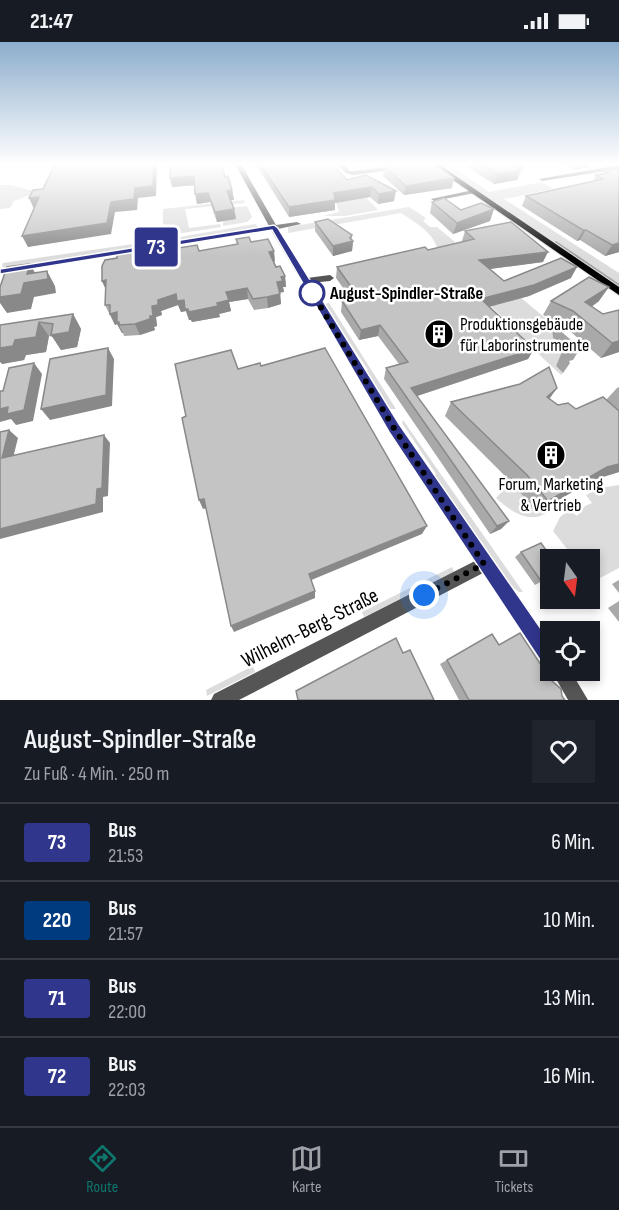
<!DOCTYPE html>
<html lang="de">
<meta charset="utf-8">
<style>
body{margin:0;font-family:"Sofia Sans Condensed",sans-serif;background:#20242c;color:#f1f3f6;height:100vh;display:flex;flex-direction:column;font-size:22px;white-space:nowrap}
*{box-sizing:border-box;margin:0}
p{font-size:20px;color:#9ea1a6}
.icon{flex:none;width:33px;height:33px;fill:none;stroke:currentColor;stroke-width:2;stroke-linecap:round;stroke-linejoin:round}
.map{position:relative;height:658px;overflow:hidden}
.sheet{display:flex;flex-direction:column;background:#171b24;flex:1}
.sheet>*{flex:none}
.badge{padding:0 12px;border-radius:4px;font-size:21px;line-height:39px}
.needle{width:39px;rotate:166deg}
.fabs{position:absolute;left:540px;top:507px;display:grid;gap:12px}
.fabs a{display:grid;place-items:center;width:60px;height:60px;border-radius:0px;background:#171b24;box-shadow:0 3px 9px #0003;font-size:30px}
.you{position:absolute;width:30px;height:30px;margin:-15px;border:4px solid #fff;border-radius:50%;background:#1a73e8;box-shadow:0 0 0 9px #1a73e833}
.map>.badge{position:absolute;translate:-50% -50%;box-shadow:0 0 0 3px #fff}
.round{display:grid;place-items:center;flex:none;width:63px;height:63px;border-radius:0px;background:#20242c}
.head{display:flex;align-items:center;justify-content:space-between;height:102px;padding:0 24px}
h1{font-size:28px;font-weight:600;line-height:45px}
ul{padding:0;list-style:none}
li{display:flex;align-items:center;gap:18px;height:78px;padding:0 24px;border-top:2px solid #363941}
li div{flex:1}
li b{display:block;font-size:22px}
li em{font-style:normal}
li .badge{min-width:66px;font-weight:700;text-align:center}
.status{display:flex;justify-content:space-between;align-items:center;height:42px;padding:0 30px;background:#171b24;direction:ltr}
.status svg{height:16px;fill:currentColor}
.tabs{display:flex;justify-content:space-around;align-items:center;height:84px;border-top:2px solid #363941;background:#171b24;font-size:16px;color:#9ea1a6}
.tabs a{display:grid;justify-items:center;gap:3px}
.tabs .selected{color:#0f766e}
.map>svg:first-child{display:block}
.green{fill:#dcdcdc}
.water{fill:#a3a3a3}
.lines{fill:none;stroke-linecap:round;stroke-linejoin:round}
.stream{stroke:#a3a3a3;stroke-width:2}
.major-casing{stroke:#dbdbdb;stroke-width:2}
.minor{fill:#555;fill-rule:evenodd}
.major{fill:#000;fill-rule:evenodd}
.wall{fill:#a9a9a9}
.shaded-wall{fill:#898989}
.building{fill:#c4c4c4;stroke:#898989;stroke-width:1.5}
.line{fill:#31368d;stroke:#fff;stroke-width:1.5}
.walk{stroke:#000;stroke-width:6;stroke-dasharray:0 10.8}
.stop-dot{fill:#fff;stroke:#31368d;stroke-width:3}
.labels{text-anchor:middle;dominant-baseline:central;stroke-width:5;stroke-linejoin:round;paint-order:stroke}
.stop-label{font-size:18px;font-weight:bold;fill:#000;stroke:#fff;text-anchor:start}
.poi-label{font-size:18px;fill:#000;stroke:#fff;text-anchor:start}
.near-street-label{font-size:21px;fill:#000;stroke:#fff}
</style>
<div class="status"><b>21:47</b><svg viewBox="0 0 49 12"><path d="M0 12V9h3v3zM5 12V6h3v6zM10 12V3h3v9zM15 12V0h3v12zM26 1h20v11H26zM47 4h2v5h-2z"/></svg></div>
<div class="map">
<svg width="619" height="658" viewBox="0 0 619 658">
<rect width="100%" height="100%" fill="#fff"/>
<g class="green">
<polygon points="441,122 449,122 489,150 542,140 553,147 504,157 619,231 619,244 481,152"/>
<polygon points="0,143 11,143 34,149 30,153 14,159 10,166 0,167"/>
<polygon points="354,143 378,168 345,174 323,174 339,170 336,160 355,157"/>
<polygon points="244,158 245,161 185,167 189,186 220,182 221,185 163,194 163,167"/>
<polygon points="247,164 252,175 247,180 223,184 223,179 235,177 214,173 213,170 219,167"/>
<path d="M 409,165 L 426,176 L 423,179 L 430,185 L 437,185 L 455,200 L 454,204 L 438,208 C 433,190 416,181 401,171 L 288,191 L 288,185 Z"/>
<polygon points="255,182 259,185 153,203 145,201"/>
<polygon points="140,201 133,207 17,225 5,226 2,224 3,221"/>
<polygon points="514,250 550,280 546,281 552,288 553,296 557,297 561,312 556,324 563,331 561,333 500,276 502,275 491,264"/>
<polygon points="329,261 396,367 388,367 365,329 368,328 324,262"/>
<polygon points="403,378 523,550 519,550 503,537 432,434 436,432 402,381"/>
<path d="M 511,440 L 544,466 L 548,470 C 530,483 510,469 496,456 Z"/>
<polygon points="619,443 619,526 600,536 590,534 590,518 575,517 553,489 560,475 569,468 577,474 585,464 592,461 586,453 600,446"/>
<polygon points="452,525 454,530 364,575 362,570"/>
<polygon points="253,624 255,630 207,654 206,648"/>
</g>
<polygon class="water" points="550,280 577,303 575,304 579,308 573,318 569,319 570,321 563,331 556,324 561,312 557,298 553,296 552,288 546,281"/>
<g class="lines">
<polyline class="stream" points="556,200 619,243"/>
<g class="major-casing">
<polygon id="major" points="430,122 438,122 619,245 619,253"/>
</g>
<g class="minor">
<polygon points="235,122 241,122 276,183 297,180 301,182 278,187 307,236 330,233 334,236 330,239 310,241 398,383 550,603 550,625 544,623 483,531 239,658 211,658 214,652 475,519 390,389 271,188 0,231 0,227 269,184"/>
<polygon points="337,122 343,122 350,129 353,129 409,122 399,127 353,133 346,131"/>
<polygon points="619,123 619,127 542,139 539,137"/>
<polygon points="473,148 475,149 475,151 434,159 431,157"/>
<polygon points="551,628 570,628 588,658 568,658"/>
</g>
<use href="#major" class="major"/>
</g>
<g class="wall">
<polygon points="257,122 332,122 347,138 366,133 394,159 378,162 370,155 335,161 335,168 289,175 257,124"/>
<polygon points="393,122 434,122 452,146 404,153 383,134 385,125 393,123"/>
<polygon points="463,122 525,122 523,127 519,127 517,138 494,142"/>
<polygon points="561,122 591,122 590,125 574,128"/>
<polygon points="619,127 619,210 605,214 580,198 577,199 522,164 526,154 593,139 596,133 604,132 605,129"/>
<polygon points="225,135 232,148 234,158 230,158 234,167 236,177 217,180 210,160 197,162 195,143 172,145"/>
<polygon points="432,160 461,168 490,179 453,192 430,171"/>
<polygon points="315,180 352,197 353,199 352,209 333,214 315,189"/>
<polygon points="465,189 543,220 490,227 504,239 571,236 529,254 489,265 534,307 528,317 417,354 509,479 501,487 490,492 384,337 386,326 399,322 378,294 359,298 341,270 342,259 351,257 336,236 337,225 428,208 462,200 462,199"/>
<polygon points="236,197 251,200 275,219 274,220 276,225 285,234 286,245 283,245 284,250 280,250 281,262 268,266 254,268 248,257 229,260 231,269 219,272 220,275 192,280 191,278 189,278 186,269 181,270 178,263 161,269 162,273 156,275 157,284 154,285 155,288 140,293 124,294 123,291 122,291 117,282 115,283 105,263 106,248 102,239 154,210 199,209 237,202"/>
<polygon points="551,259 599,259 591,265 603,272 619,268 619,310 601,316 564,284 543,273"/>
<polygon points="73,272 81,287 77,305 61,308 53,295 49,294 46,310 26,313 24,318 2,322 3,283"/>
<polygon points="619,345 619,430 593,438 536,471 517,446 445,374 451,360 557,346 549,357 558,363 576,367 606,358 617,346"/>
<polygon points="521,510 550,535 535,543 515,515"/>
<polygon points="619,538 619,551 612,542"/>
<polygon points="619,559 619,580 608,566"/>
<polygon points="520,591 565,658 459,658 440,622 492,592 499,603"/>
</g>
<g class="shaded-wall">
<polygon points="154,122 156,122 157,124 156,154 138,156 137,168 115,170 111,192 28,205 22,194 111,160 135,146"/>
<polygon points="507,122 525,122 523,127 504,130"/>
<polygon points="577,122 591,122 590,125 574,128"/>
<polygon points="521,129 517,138 494,142 497,132"/>
<polygon points="194,134 196,143 172,145 170,136"/>
<polygon points="454,136 452,146 404,153 406,144"/>
<polygon points="372,145 370,155 335,161 335,168 289,175 289,165 334,151"/>
<polygon points="232,148 234,158 228,158 227,149"/>
<polygon points="396,149 394,159 378,162 379,152"/>
<polygon points="208,151 210,160 197,162 195,152"/>
<polygon points="39,155 34,167 29,156"/>
<polygon points="234,167 236,177 217,180 215,170"/>
<polygon points="494,167 490,179 453,192 457,181"/>
<polygon points="583,188 586,188 580,198 577,199"/>
<polygon points="352,193 351,199 353,199 352,209 333,214 333,204 350,196"/>
<polygon points="619,201 619,210 605,214 612,203"/>
<polygon points="274,209 275,219 270,220 269,210"/>
<polygon points="548,210 543,220 475,229 479,218"/>
<polygon points="30,222 38,236 47,229 55,244 56,251 34,255 31,267 7,271 0,261 0,255 27,232"/>
<polygon points="577,225 571,236 529,254 477,268 481,257"/>
<polygon points="285,234 286,245 283,245 284,250 278,251 277,240 281,235"/>
<polygon points="106,238 107,250 102,239"/>
<polygon points="609,245 599,259 579,274 585,260"/>
<polygon points="247,246 248,257 229,260 231,269 219,272 220,275 192,280 191,278 189,278 186,269 181,270 178,263 161,269 162,273 156,275 157,284 154,285 155,288 140,293 135,282 150,274 152,264 158,258 176,252 184,258 217,261 226,250"/>
<polygon points="280,252 281,262 268,266 267,255"/>
<polygon points="117,270 121,283 119,283 123,291 122,291 117,282 115,283 110,272"/>
<polygon points="73,272 81,287 77,305 61,308 51,293"/>
<polygon points="39,280 49,294 46,310 26,313 24,318 2,322 0,320 0,296 15,298"/>
<polygon points="380,283 378,294 359,298 361,288"/>
<polygon points="619,299 619,310 601,316 612,301"/>
<polygon points="108,306 114,317 112,364 50,378 41,367"/>
<polygon points="534,307 528,317 408,357 411,346"/>
<polygon points="34,321 42,332 33,379 16,383 11,377 0,380 0,367 8,365"/>
<polygon points="557,346 547,360 547,355"/>
<polygon points="9,388 18,396 11,424 2,416"/>
<polygon points="104,393 110,401 108,454 103,455 103,470 0,497 0,487 97,447"/>
<polygon points="619,422 619,430 593,438 536,471 548,459 607,425"/>
<polygon points="204,457 208,466 203,467 199,458"/>
<polygon points="509,479 501,487 490,492 497,484"/>
<polygon points="427,484 422,492 309,539 309,532"/>
<polygon points="315,549 315,556 234,590 231,584"/>
</g>
<g class="building">
<polygon points="55,122 154,122 153,144 135,146 134,157 111,160 107,181 22,194 39,155 29,156 33,148 43,147"/>
<polygon points="170,122 222,122 225,135 228,134 232,148 227,149 234,167 215,170 208,151 195,152 194,134 170,136"/>
<polygon points="260,122 332,122 347,138 366,133 396,149 379,152 372,145 334,151 335,158 289,165"/>
<polygon points="395,122 434,122 454,136 406,144 385,125 396,123"/>
<polygon points="480,122 510,122 521,129 497,132"/>
<polygon points="619,127 619,201 612,203 586,188 583,188 526,154 603,137 596,133 609,131 605,129"/>
<polygon points="444,156 461,168 481,161 494,167 457,181 432,160"/>
<polygon points="328,177 352,193 350,196 353,199 333,204 315,180"/>
<polygon points="511,180 548,210 479,218 504,239 561,216 577,225 534,243 481,257 534,307 411,346 509,479 497,484 386,326 408,320 380,283 361,288 342,259 359,256 337,225 425,205 428,208 474,197 465,189"/>
<polygon points="249,195 251,200 268,197 274,209 269,210 276,225 280,224 285,234 281,235 283,239 277,240 280,252 267,255 253,257 247,246 226,250 229,258 217,261 218,264 189,270 188,267 185,267 184,258 177,259 176,252 158,258 158,263 152,264 153,274 150,274 150,277 135,282 119,283 119,280 117,281 117,270 110,272 110,263 105,263 106,238 102,239 102,224 105,218 117,216 117,212 152,207 153,210 197,203 199,209 238,202 236,197"/>
<polygon points="30,222 27,232 47,229 48,237 24,241 21,252 0,255 0,245 7,225"/>
<polygon points="589,235 609,245 585,260 603,272 619,268 619,299 612,301 573,269 551,259"/>
<polygon points="73,272 69,290 51,293 53,282 39,280 36,295 15,298 13,304 0,306 0,283"/>
<polygon points="108,306 106,353 41,367 50,317"/>
<polygon points="325,306 427,484 309,532 315,549 231,584 204,457 199,458 182,376 186,374 175,322 231,308 238,327 260,321 261,324"/>
<polygon points="34,321 24,368 7,372 8,365 0,367 0,349 3,349 9,326"/>
<polygon points="549,325 557,346 547,355 558,363 568,361 576,367 603,355 619,369 619,422 607,425 548,459 527,433 451,360 520,342"/>
<polygon points="9,388 2,416 104,393 102,446 97,447 96,462 0,487 0,390"/>
<polygon points="541,501 553,518 550,518 550,534 541,539 521,510"/>
<polygon points="520,591 551,638 561,647 562,654 565,658 469,658 447,618 492,592 499,603"/>
<polygon points="396,596 403,611 410,608 434,658 298,658 296,649"/>
</g>
<linearGradient id="sky" x2="0" y2="1"><stop stop-color="#8cadcc"/><stop offset="0.57" stop-color="#fff"/><stop offset="1" stop-color="#fff" stop-opacity="0"/></linearGradient>
<rect width="619" height="214" fill="url(#sky)"/>
<polygon class="line" points="274,183 278,186 399,382 557,610 560,617 557,624 550,626 544,624 389,390 272,188 0,232 0,227"/>
<g class="lines">
<polyline class="walk" points="312,251 311,249 394,386 484,522 424,553"/>
</g>
<defs>
<g id="building-disc" transform="scale(1.5)"><circle r="9.5" fill="#000" stroke="#fff"/><path d="M-4-6H4V6H1V3H-1V6H-4ZM-2.5-4.3h1.7v1.8h-1.7ZM.8-4.3h1.7v1.8H.8ZM-2.5-1h1.7V.8h-1.7ZM.8-1h1.7V.8H.8Z" fill="#fff"/></g>
</defs>
<g fill-rule="evenodd">
<use href="#building-disc" x="439" y="292"/>
<use href="#building-disc" x="551" y="413"/>
</g>
<circle class="stop-dot" cx="312" cy="251" r="12"/>
<g class="labels">
<g class="stop-label">
<text x="330" y="251">August-Spindler-Straße</text>
</g>
<g class="poi-label">
<text x="460" y="282">Produktionsgebäude<tspan x="460" dy="21">für Laborinstrumente</tspan></text>
<text x="551" y="442" text-anchor="middle">Forum, Marketing<tspan x="551" dy="21">&amp; Vertrieb</tspan></text>
</g>
<g class="near-street-label">
<text transform="translate(310 586) rotate(-27)">Wilhelm-Berg-Straße</text>
</g>
</g>
</svg>
<div class="fabs">
<a><svg class="needle" viewBox="-14 -14 28 28"><path d="M0-13l5 13h-10z" fill="#e53935"/><path d="M0 13l5-13h-10z" fill="#9ea1a6"/></svg></a>
<a><svg class="icon" aria-label="locate" viewBox="0 0 24 24"><circle cx="12" cy="12" r="6"/><path d="M12 2v4M12 18v4M2 12h4M18 12h4"/></svg></a>
</div>
<div class="you" style="left:424px;top:553px"></div>
<b class="badge" style="left:156px;top:205px;background:#31368d;color:#fff">73</b>
</div>
<section class="sheet">
<div class="head"><div><h1>August-Spindler-Straße</h1><p>Zu Fuß · 4 Min. · 250 m</p></div><a class="round"><svg class="icon" aria-label="heart" viewBox="0 0 24 24"><path d="M12 20l-8-8c-3-5 5-10 8-4 3-6 11-1 8 4z"/></svg></a></div>
<ul>
<li><span class="badge" style="background:#31368d;color:#fff">73</span><div><b>Bus</b><p>21:53</p></div><em>6 Min.</em></li>
<li><span class="badge" style="background:#003b80;color:#fff">220</span><div><b>Bus</b><p>21:57</p></div><em>10 Min.</em></li>
<li><span class="badge" style="background:#31368d;color:#fff">71</span><div><b>Bus</b><p>22:00</p></div><em>13 Min.</em></li>
<li><span class="badge" style="background:#31368d;color:#fff">72</span><div><b>Bus</b><p>22:03</p></div><em>16 Min.</em></li>
</ul>
</section>
<nav class="tabs">
<a class="selected"><svg class="icon" aria-label="directions" viewBox="0 0 24 24"><path d="M12 3l9 9-9 9-9-9zM9 14v-3h6M13 9l2 2-2 2"/></svg>Route</a>
<a><svg class="icon" aria-label="map" viewBox="0 0 24 24"><path d="M3 6l6-2 6 2 6-2v14l-6 2-6-2-6 2zM9 4v14M15 6v14"/></svg>Karte</a>
<a><svg class="icon" aria-label="tickets" viewBox="0 0 24 24"><path d="M3 7h18v10H3zM15 7v10"/></svg>Tickets</a>
</nav>
